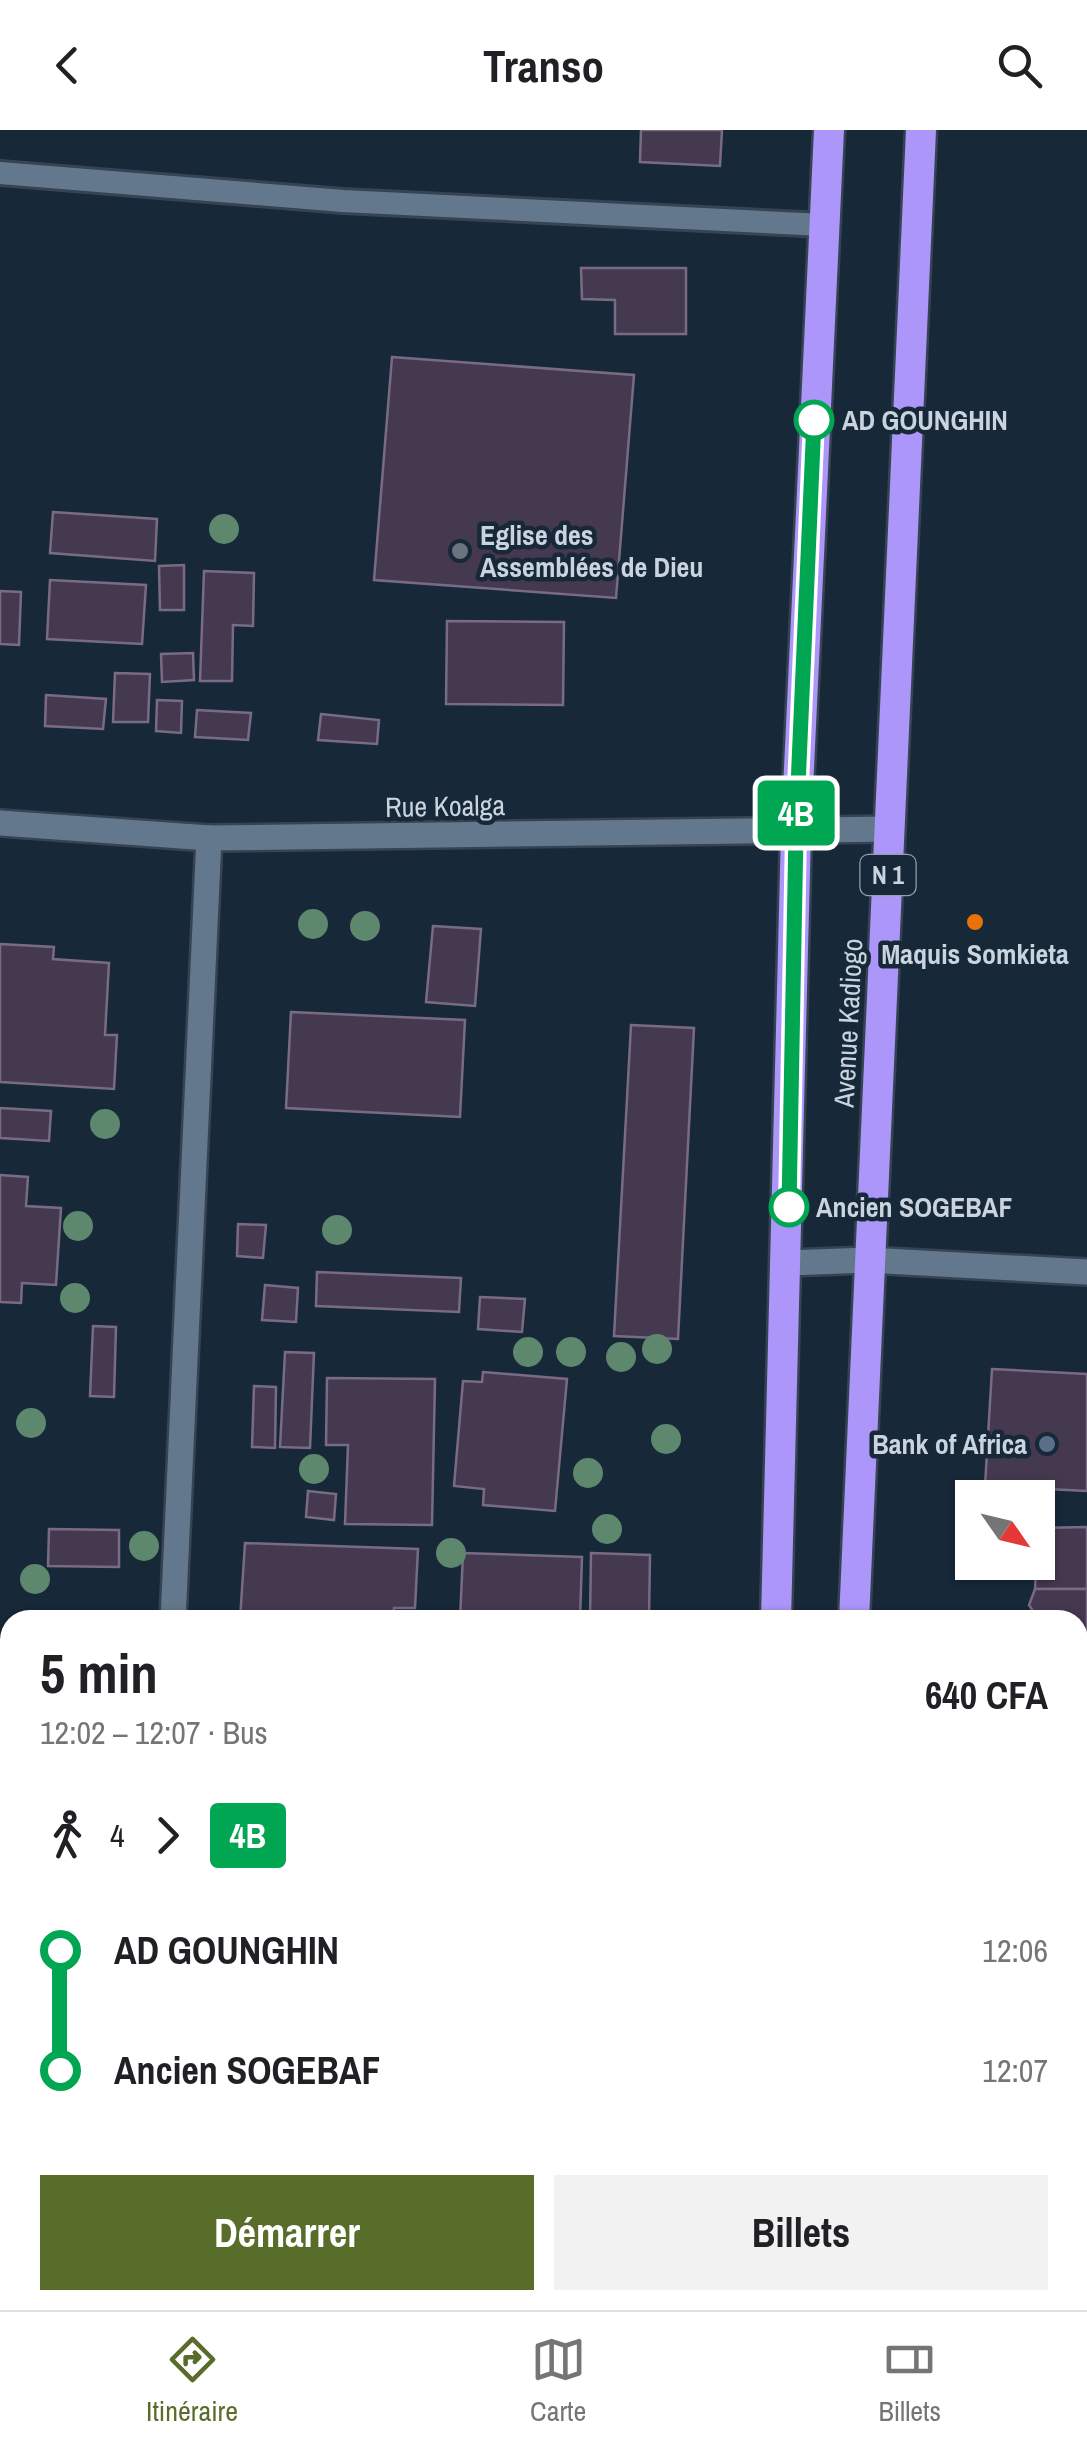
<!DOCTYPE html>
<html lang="fr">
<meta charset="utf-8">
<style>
body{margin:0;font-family:"Archivo Narrow",sans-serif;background:#f2f2f2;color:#202124;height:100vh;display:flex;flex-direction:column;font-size:38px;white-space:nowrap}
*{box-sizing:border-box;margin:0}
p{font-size:32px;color:#757577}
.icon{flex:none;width:55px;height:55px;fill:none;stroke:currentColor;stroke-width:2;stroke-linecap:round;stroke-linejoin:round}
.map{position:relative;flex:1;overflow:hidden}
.sheet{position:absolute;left:0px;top:1480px;width:1088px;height:700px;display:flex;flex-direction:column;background:#fff;border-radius:30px 30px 0 0;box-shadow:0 2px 8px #0004}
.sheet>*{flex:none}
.badge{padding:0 20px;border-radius:8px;font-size:35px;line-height:65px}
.needle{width:65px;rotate:124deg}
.tools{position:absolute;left:955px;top:1350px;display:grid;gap:20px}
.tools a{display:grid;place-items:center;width:100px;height:100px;border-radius:0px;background:#fff;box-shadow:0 2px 8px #0004;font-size:50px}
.map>.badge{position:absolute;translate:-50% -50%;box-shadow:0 0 0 5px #fff}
.legs{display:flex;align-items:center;gap:15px;height:110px;padding:0 40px;font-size:32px}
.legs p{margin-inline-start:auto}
.headline{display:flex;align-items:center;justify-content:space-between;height:170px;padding:0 40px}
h1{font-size:55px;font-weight:700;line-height:75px}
.action{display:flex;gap:20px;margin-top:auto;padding:20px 40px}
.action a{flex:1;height:115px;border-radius:0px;background:#586d29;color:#fff;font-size:40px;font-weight:700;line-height:115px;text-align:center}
.action a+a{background:#f2f2f2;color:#202124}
ul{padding:0 40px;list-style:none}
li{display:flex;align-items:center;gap:35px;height:120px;font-size:38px}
li i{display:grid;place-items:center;width:15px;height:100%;margin:0 12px;background:currentColor}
li i::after{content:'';width:25px;height:25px;margin:-12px;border:8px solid;border-radius:50%;background:#fff}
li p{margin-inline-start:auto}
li:first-child i{background:linear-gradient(#0000 50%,currentColor 0)}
li:last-child i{background:linear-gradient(currentColor 50%,#0000 0)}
header{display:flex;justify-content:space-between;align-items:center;height:130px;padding:0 40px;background:#fff;font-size:45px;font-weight:700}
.dock{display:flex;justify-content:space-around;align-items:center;height:140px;border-top:2px solid #e0e0e0;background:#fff;font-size:28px;color:#757577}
.dock a{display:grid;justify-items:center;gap:5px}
.dock .on{color:#586d29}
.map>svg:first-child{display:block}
.industrial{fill:url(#industrial-grid)}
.building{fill:#45394f;stroke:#796b84;stroke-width:2.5}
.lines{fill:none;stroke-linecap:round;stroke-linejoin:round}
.lane-casing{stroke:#364352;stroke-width:28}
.street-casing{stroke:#364352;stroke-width:30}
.secondary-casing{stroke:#364352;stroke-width:30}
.highway-casing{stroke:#364352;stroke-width:35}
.lane{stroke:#64788d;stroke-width:22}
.street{stroke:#64788d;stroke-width:25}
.secondary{stroke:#64788d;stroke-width:25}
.highway{stroke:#ac96f9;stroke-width:30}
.tree{fill:#5d886d}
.line-1-casing{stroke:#fff;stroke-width:22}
.line-1{stroke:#00a651;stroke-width:15}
.stop-1-dot{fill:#fff;stroke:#00a651;stroke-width:5}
.worship-dot{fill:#6b7280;stroke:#172839;stroke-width:4}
.food-dot{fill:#e8710a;stroke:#172839;stroke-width:4}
.service-dot{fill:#5c6f8a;stroke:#172839;stroke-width:4}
.labels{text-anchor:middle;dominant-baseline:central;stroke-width:9;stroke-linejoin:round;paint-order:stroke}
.shield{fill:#172839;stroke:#94a0ad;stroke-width:2.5}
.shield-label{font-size:25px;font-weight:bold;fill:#c9d4df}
.stop-label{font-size:28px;font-weight:bold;fill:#c9d4df;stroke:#172839;text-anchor:start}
.poi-label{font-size:28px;font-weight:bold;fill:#c9d4df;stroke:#172839;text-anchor:start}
.street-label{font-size:28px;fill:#c9d4df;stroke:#172839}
</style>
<header><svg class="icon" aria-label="back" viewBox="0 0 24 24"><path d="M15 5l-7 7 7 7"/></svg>Transo<svg class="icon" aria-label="search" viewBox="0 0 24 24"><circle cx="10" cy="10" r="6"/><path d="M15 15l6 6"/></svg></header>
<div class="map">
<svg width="1087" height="2180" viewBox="0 0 1087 2180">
<defs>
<pattern id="industrial-grid" width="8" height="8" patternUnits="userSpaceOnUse" patternTransform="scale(2.5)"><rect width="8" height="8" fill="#1a3047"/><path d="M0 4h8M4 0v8" fill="none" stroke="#3a4d61"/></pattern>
</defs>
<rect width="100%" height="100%" fill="#172839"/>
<polygon class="industrial" points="1078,1857 1087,1861 1087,2180 885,2180 886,2170 1078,2170"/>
<g class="building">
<polygon points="641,0 722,0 720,36 640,32"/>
<polygon points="581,138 686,138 686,204 615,204 615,170 582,169"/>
<polygon points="392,227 634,245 616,468 374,450"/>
<polygon points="53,382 157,389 155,431 50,423"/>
<polygon points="184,435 184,480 160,480 159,436"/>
<polygon points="204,441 254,443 253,496 233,495 232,551 200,551"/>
<polygon points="50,450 146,455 142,514 47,509"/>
<polygon points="0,461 21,462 19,515 0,514"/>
<polygon points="447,491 564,492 563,575 446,574"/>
<polygon points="193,523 194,550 162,552 161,524"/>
<polygon points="115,543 150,544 148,592 113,592"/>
<polygon points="46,565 106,569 103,599 45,596"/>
<polygon points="157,570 182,571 181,603 156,601"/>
<polygon points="197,580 251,583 248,610 195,607"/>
<polygon points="321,584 379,590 377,614 318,610"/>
<polygon points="433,796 481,799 475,876 426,872"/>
<polygon points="0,814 54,817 53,829 109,833 105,905 117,905 114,959 0,952"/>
<polygon points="291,882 465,890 460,987 286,978"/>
<polygon points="631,895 694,898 678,1209 614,1206"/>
<polygon points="0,978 51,981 49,1011 0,1008"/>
<polygon points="0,1045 28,1047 26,1076 61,1078 56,1155 22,1153 21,1173 0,1172"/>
<polygon points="238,1094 266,1095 263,1128 237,1126"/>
<polygon points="317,1142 461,1148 459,1182 316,1176"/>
<polygon points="265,1155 298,1158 296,1192 262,1190"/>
<polygon points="480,1167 525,1169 522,1202 478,1199"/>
<polygon points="93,1196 116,1197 114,1267 90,1266"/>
<polygon points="285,1222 314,1223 310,1318 280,1317"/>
<polygon points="992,1239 1087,1244 1087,1361 985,1356"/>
<polygon points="483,1242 567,1249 555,1381 483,1375 484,1359 454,1356 463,1251 482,1252"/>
<polygon points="327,1248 435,1249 432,1395 345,1394 348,1315 326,1315"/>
<polygon points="254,1256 276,1257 275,1318 252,1317"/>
<polygon points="308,1361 336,1364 334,1390 306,1387"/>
<polygon points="1087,1397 1087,1459 1035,1459 1038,1398"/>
<polygon points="49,1399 119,1400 119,1437 48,1436"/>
<polygon points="245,1413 418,1419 415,1478 394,1478 393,1490 240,1490"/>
<polygon points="463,1423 582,1427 580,1490 460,1490"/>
<polygon points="591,1423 650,1425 649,1489 590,1490"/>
<polygon points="1035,1459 1087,1459 1087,1563 1078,1548 1078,1490 1039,1490 1029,1475"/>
<polygon points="0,1511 9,1511 10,1573 0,1573"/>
<polygon points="0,1622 10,1622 10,1788 0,1787"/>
<polygon points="0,1816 10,1816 10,1972 0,1971"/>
<polygon points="0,2086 10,2087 9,2180 0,2180"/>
<polygon points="214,2170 275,2170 274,2180 213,2180"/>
<polygon points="426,2170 616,2170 615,2180 425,2180"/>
</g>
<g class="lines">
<g class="lane-casing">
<polyline id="lane" points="0,43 343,71 824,95"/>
</g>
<g class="street-casing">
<g id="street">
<polyline points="0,693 209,708 891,699"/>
<polyline points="788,1133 868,1130 1087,1142"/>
<polyline points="173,1490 209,708"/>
<polyline points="142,2180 142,2170"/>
</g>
</g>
<g class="secondary-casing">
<g id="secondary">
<polyline points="1078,1720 1087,1724"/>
<polyline points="1078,1812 1087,1816"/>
</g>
</g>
<g class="highway-casing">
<g id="highway">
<polyline points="776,1490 796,702 829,0"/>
<polyline points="854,1490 921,0"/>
<polyline points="738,2180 738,2170"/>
<polyline points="823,2180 824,2170"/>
</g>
</g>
<use href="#lane" class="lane"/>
<use href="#street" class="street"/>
<use href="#secondary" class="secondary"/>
<use href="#highway" class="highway"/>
</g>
<g class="tree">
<circle cx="224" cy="399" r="15"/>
<circle cx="313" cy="794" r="15"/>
<circle cx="365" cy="796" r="15"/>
<circle cx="105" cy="994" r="15"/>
<circle cx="78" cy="1096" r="15"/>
<circle cx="337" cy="1100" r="15"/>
<circle cx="75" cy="1168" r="15"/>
<circle cx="657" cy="1219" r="15"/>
<circle cx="528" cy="1222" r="15"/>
<circle cx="571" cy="1222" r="15"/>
<circle cx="621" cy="1227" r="15"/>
<circle cx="31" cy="1293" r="15"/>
<circle cx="666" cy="1309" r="15"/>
<circle cx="314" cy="1339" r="15"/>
<circle cx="588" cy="1343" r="15"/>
<circle cx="607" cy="1399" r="15"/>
<circle cx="144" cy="1416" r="15"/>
<circle cx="451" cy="1423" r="15"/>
<circle cx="35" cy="1449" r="15"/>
</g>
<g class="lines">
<g class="line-1-casing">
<polyline id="line-1" points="789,1077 796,702 814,290"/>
</g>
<use href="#line-1" class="line-1"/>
</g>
<g class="stop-1-dot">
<circle cx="814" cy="290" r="18"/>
<circle cx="789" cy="1077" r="18"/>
</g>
<circle class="worship-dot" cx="460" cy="421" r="10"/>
<circle class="food-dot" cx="975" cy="792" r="10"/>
<circle class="service-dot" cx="1047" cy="1314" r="10"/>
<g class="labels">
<rect class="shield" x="860.5" y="725" width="55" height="40" rx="8"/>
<g class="shield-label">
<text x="888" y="745">N 1</text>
</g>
<g class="stop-label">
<text x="842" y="290">AD GOUNGHIN</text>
<text x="816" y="1077">Ancien SOGEBAF</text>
</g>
<g class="poi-label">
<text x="480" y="405">Eglise des<tspan x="480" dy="32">Assemblées de Dieu</tspan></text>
<text x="975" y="824" text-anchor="middle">Maquis Somkieta</text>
<text x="1027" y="1314" text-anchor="end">Bank of Africa</text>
</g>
<g class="street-label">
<text transform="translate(445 676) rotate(-1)">Rue Koalga</text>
<text transform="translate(848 893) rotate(-87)">Avenue Kadiogo</text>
</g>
</g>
</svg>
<div class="tools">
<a><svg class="needle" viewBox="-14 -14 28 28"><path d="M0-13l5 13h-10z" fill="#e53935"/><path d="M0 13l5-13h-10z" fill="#757577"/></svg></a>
</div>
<b class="badge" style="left:796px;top:683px;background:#00a651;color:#fff">4B</b>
<section class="sheet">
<div class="headline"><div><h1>5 min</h1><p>12:02 – 12:07 · Bus</p></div><b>640 CFA</b></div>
<div class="legs"><svg class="icon" aria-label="walk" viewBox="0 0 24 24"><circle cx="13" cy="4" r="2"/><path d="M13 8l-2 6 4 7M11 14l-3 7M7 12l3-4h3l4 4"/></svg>4<svg class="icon" aria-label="forward" viewBox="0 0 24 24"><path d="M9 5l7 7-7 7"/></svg><b class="badge" style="background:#00a651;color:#fff">4B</b></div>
<ul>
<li><i style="color:#00a651"></i><b>AD GOUNGHIN</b><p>12:06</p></li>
<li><i style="color:#00a651"></i><b>Ancien SOGEBAF</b><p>12:07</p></li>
</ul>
<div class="action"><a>Démarrer</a><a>Billets</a></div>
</section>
</div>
<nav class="dock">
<a class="on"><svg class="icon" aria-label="directions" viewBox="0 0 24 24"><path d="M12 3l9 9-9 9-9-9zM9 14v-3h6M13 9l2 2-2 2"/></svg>Itinéraire</a>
<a><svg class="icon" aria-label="map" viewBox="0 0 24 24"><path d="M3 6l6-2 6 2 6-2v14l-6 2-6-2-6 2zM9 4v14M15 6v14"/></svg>Carte</a>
<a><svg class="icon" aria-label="tickets" viewBox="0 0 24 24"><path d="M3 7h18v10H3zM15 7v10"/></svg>Billets</a>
</nav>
